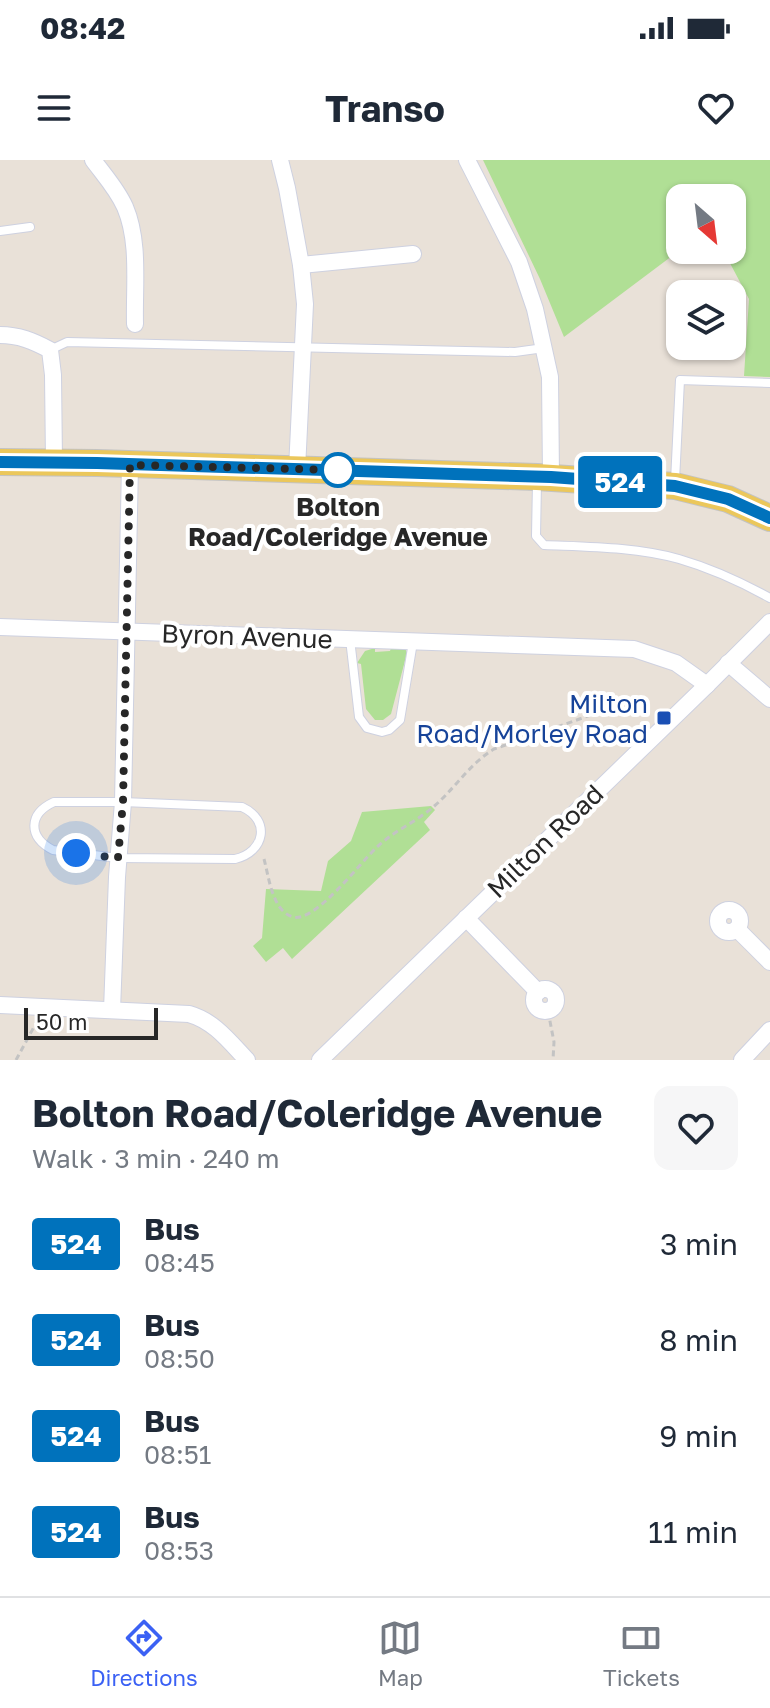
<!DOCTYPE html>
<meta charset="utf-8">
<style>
body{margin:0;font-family:"Golos Text",sans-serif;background:#f6f6f7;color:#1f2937;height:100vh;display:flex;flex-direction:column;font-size:30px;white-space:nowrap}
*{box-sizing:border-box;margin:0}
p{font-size:26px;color:#747a83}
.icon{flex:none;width:44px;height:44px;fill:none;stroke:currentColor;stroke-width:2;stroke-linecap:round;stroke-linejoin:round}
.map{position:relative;height:900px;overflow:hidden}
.side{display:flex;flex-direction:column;background:#fff;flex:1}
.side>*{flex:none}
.badge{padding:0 16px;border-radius:6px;font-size:28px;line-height:52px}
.needle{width:52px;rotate:152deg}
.buttons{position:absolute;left:666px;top:24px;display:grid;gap:16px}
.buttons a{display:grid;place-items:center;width:80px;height:80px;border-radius:16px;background:#fff;box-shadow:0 2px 6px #0004;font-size:40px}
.scale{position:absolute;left:24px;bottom:20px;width:134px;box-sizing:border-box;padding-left:8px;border:4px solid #272727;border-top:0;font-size:22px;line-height:28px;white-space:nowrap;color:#272727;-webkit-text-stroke:6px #fff;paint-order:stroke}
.you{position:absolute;width:40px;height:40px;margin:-20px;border:6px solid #fff;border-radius:50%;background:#1a73e8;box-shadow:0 0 0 12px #1a73e833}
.map>.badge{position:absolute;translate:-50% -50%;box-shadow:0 0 0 4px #fff}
.round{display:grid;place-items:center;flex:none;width:84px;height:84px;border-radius:16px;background:#f6f6f7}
.head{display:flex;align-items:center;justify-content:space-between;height:136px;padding:0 32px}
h1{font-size:38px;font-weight:700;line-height:60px}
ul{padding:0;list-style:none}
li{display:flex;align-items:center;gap:24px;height:96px;padding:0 32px}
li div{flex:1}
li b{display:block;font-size:30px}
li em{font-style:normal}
li .badge{min-width:88px;font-weight:700;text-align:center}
.status{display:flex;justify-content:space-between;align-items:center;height:56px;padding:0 40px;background:#fff;direction:ltr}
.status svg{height:22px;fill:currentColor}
header{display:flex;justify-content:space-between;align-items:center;height:104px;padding:0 32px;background:#fff;font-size:36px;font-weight:700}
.tab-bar{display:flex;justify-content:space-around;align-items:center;height:112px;border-top:2px solid #e0e1e3;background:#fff;font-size:22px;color:#747a83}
.tab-bar a{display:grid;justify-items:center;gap:4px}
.tab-bar .active{color:#3b61f4}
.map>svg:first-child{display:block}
.green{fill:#b0df95}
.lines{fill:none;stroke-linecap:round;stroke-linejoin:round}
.lane-casing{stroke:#ced1e0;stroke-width:10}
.street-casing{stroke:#ced1e0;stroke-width:18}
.primary-casing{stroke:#c3c3c3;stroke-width:28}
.path{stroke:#c3c3c3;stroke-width:3;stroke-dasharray:6 4;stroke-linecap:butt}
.lane{stroke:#fff;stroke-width:8}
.street{stroke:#fff;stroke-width:16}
.primary{stroke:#ebc75b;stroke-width:26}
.line-casing{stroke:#fff;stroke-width:18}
.line{stroke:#0072bc;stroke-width:12}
.walk{stroke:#272727;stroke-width:8;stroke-dasharray:0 14.4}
.stop-dot{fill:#fff;stroke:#0072bc;stroke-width:4}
.transit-dot{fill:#1a4fb4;stroke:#fff;stroke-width:3}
.labels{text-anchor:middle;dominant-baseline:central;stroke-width:8;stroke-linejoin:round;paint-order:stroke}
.stop-label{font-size:26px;font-weight:bold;fill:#272727;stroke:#fff}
.street-label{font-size:26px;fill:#272727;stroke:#fff}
.transit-label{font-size:26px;fill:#164399;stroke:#fff;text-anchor:end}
</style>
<div class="status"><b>08:42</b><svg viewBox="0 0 49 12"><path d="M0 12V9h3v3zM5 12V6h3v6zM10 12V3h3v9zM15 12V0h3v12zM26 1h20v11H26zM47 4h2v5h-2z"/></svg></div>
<header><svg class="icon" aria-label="menu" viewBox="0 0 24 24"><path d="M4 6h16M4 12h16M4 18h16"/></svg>Transo<svg class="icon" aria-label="heart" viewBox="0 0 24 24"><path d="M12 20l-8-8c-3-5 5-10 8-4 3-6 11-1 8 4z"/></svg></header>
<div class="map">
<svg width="770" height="900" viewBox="0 0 770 900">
<rect width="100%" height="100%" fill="#e9e1d8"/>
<g class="green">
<polygon points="483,0 770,0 770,217 744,216 749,139 723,90 732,90 732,38 680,38 680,90 564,177 540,119"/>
<polygon points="375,488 375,492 390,491 391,488 405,488 407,493 391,554 383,560 375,560 366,549 361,504 357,503 365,491"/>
<polygon points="431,646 435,650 424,662 430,670 292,799 283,788 266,802 253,786 262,778 266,729 321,731 328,701 351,681 362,652"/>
</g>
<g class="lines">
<g class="lane-casing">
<g id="lane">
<polyline points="0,71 30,67"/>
<polyline points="50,190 67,182 515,192 544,188"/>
<polyline points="675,321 680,220 770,223"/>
<path d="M 537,322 L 536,376 L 544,385 C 589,387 635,387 679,399 C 710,408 741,422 770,438"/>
<polyline points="350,479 359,557 367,568 382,572 389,570 400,560 413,482"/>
<path d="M 54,642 L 123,642 L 242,647 C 271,660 265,692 235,699 L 118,698 L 53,690 C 28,677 28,654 54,642 Z"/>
</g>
</g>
<g class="street-casing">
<g id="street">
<path d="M 93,0 C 104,15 117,29 125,47 C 140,82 134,126 135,164"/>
<polyline points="280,0 287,28 301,105 305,144 297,309"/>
<polyline points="467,0 519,102 535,149 550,217 551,317"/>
<polyline points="301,105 413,94"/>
<path d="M 0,175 C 19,175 33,181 50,190 L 53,215 L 54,302"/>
<polyline points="0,467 634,489 676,503 707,525"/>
<polyline points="728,503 770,539"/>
<circle cx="729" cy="761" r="11"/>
<polyline points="466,758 538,832"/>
<polyline points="737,769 770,802"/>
<circle cx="545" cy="840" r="11"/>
<path d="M 0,845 L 189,854 C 214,861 229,881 247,900"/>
<polyline points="112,850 117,717 123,642 130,305"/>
<polyline points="320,900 707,525 770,462"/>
<polyline points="742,900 770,870"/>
</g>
</g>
<g class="primary-casing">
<polyline id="primary" points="0,302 97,303 537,317 675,326 728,339 770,358"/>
</g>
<g class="path">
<path d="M 264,699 C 269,717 272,751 293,757 C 315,763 360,703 376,688 C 392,672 414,663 432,648 C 454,630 469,604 494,589 L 628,542"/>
<polyline points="548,851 554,882 553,900"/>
<polyline points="16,900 35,865"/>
</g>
<use href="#lane" class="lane"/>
<use href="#street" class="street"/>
<use href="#primary" class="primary"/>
</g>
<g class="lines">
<g class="line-casing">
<polyline id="line" points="0,302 97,303 551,317 675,326 728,339 770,358"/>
</g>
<use href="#line" class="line"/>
<polyline class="walk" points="76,693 118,698 123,642 130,305 338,310"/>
</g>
<circle class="stop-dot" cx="338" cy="310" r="16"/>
<rect class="transit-dot" x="656" y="550" width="16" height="16" rx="4"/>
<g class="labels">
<g class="stop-label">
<text x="338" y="346">Bolton<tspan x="338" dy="30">Road/Coleridge Avenue</tspan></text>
</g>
<g class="street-label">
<text transform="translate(247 476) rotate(2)">Byron Avenue</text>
<text transform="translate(545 681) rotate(-44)">Milton Road</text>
</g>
<g class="transit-label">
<text x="648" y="543">Milton<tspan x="648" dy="30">Road/Morley Road</tspan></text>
</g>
</g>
</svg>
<div class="buttons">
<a><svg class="needle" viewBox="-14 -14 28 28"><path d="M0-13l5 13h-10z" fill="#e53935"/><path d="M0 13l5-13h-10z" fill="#747a83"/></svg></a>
<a><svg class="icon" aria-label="layers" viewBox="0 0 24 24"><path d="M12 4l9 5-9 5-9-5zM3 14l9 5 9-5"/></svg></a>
</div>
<div class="scale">50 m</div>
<div class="you" style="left:76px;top:693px"></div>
<b class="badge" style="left:620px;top:322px;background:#0072bc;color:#fff">524</b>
</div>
<section class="side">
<div class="head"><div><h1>Bolton Road/Coleridge Avenue</h1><p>Walk · 3 min · 240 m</p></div><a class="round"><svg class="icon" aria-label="heart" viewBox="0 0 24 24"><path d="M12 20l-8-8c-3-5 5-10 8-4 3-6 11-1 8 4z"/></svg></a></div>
<ul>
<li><span class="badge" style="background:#0072bc;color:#fff">524</span><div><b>Bus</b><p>08:45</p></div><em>3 min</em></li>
<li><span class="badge" style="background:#0072bc;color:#fff">524</span><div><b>Bus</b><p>08:50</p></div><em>8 min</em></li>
<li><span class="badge" style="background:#0072bc;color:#fff">524</span><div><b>Bus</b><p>08:51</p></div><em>9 min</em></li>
<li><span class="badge" style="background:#0072bc;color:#fff">524</span><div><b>Bus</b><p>08:53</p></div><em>11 min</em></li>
</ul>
</section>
<nav class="tab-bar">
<a class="active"><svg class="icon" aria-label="directions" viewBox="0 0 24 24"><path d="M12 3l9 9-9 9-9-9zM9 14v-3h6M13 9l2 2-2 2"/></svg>Directions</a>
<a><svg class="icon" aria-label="map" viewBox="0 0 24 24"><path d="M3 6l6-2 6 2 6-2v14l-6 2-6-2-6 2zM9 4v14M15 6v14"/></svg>Map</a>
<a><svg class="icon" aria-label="tickets" viewBox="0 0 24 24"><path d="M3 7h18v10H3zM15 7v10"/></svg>Tickets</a>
</nav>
